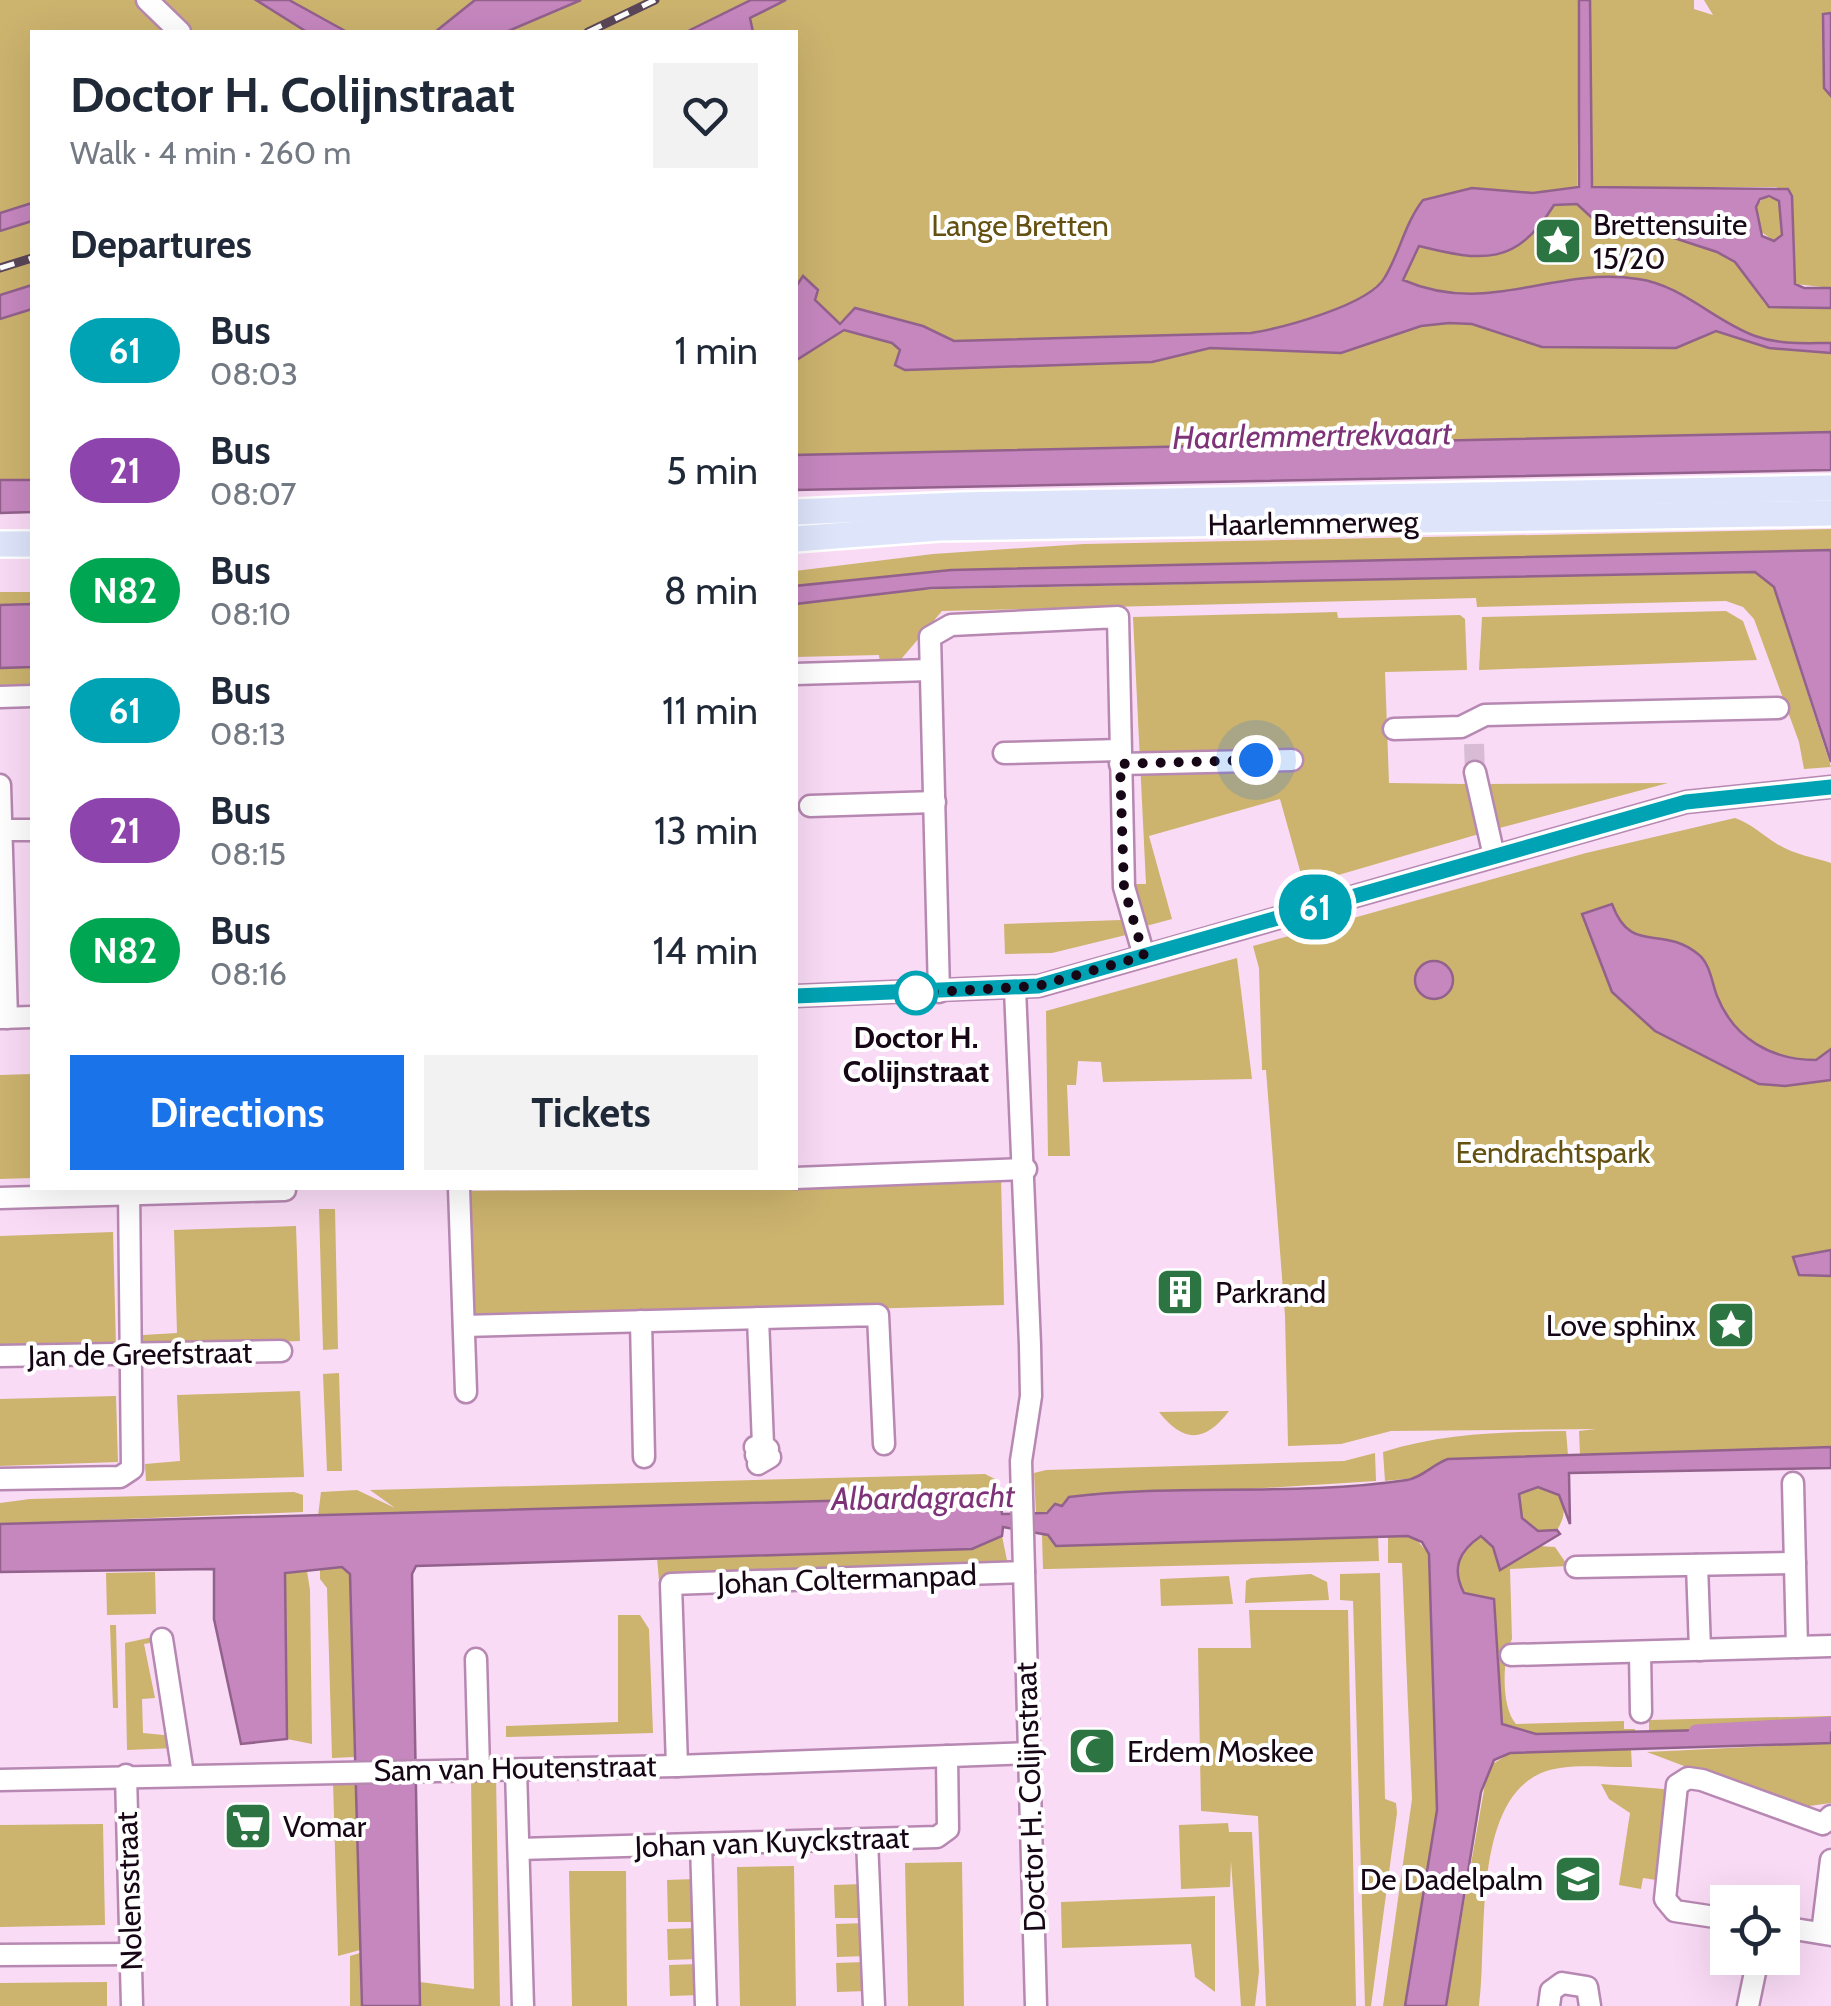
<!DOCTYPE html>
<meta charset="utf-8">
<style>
body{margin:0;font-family:Cabin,sans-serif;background:#f2f2f3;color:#1f2937;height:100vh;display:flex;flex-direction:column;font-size:38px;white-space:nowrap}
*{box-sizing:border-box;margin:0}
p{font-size:32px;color:#747a83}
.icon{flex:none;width:55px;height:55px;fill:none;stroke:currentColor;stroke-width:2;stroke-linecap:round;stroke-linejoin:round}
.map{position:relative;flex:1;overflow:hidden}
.details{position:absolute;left:30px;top:30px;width:768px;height:1160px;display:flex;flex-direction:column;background:#fff;border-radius:0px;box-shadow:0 10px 40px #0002}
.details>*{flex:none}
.badge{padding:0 20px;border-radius:32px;font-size:35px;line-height:65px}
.tools{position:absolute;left:1710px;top:1885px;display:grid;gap:20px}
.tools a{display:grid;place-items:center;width:90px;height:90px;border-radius:0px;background:#fff;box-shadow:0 10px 40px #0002;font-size:50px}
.you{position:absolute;width:50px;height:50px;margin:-25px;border:8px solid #fff;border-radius:50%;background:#1a73e8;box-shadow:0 0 0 15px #1a73e833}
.map>.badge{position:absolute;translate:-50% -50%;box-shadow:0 0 0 5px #fff}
h2{padding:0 40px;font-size:38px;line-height:90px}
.round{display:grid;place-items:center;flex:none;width:105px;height:105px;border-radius:0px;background:#f2f2f3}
.headline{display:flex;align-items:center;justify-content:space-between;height:170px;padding:0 40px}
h1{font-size:48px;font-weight:700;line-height:75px}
.primary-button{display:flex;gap:20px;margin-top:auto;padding:20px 40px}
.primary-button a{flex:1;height:115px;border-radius:0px;background:#1a73e8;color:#fff;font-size:40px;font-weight:700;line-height:115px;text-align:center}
.primary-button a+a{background:#f2f2f3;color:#1f2937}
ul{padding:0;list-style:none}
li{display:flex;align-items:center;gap:30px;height:120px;padding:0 40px}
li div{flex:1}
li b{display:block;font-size:38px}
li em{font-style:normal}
li .badge{min-width:110px;font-weight:700;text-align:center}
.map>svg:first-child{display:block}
.green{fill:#ccb36e}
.water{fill:#c687bf;stroke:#92618c;stroke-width:2.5;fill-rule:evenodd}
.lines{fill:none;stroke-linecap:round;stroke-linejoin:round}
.canal{stroke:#c687bf;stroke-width:15}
.minor-tunnel{stroke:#d8bbd4;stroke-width:20;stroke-dasharray:20 10;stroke-linecap:butt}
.minor-casing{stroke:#b788b2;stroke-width:25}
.major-casing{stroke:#fff;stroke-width:30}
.minor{stroke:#fff;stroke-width:20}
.major{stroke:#dee5fb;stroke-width:25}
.rail-casing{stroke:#5a4658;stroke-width:9}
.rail{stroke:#fff;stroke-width:5;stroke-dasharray:15;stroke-linecap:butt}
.line-casing{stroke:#fff;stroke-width:22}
.line{stroke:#00a3b4;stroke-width:15}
.walk{stroke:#170716;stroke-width:10;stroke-dasharray:0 18}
.stop-dot{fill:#fff;stroke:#00a3b4;stroke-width:5}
.labels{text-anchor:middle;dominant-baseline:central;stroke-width:8;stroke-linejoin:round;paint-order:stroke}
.poi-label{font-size:30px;fill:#170716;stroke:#fff;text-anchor:start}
.park-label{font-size:30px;fill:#645010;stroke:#fff}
.street-label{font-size:30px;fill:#170716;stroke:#fff}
.stop-label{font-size:30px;font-weight:bold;fill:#170716;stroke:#fff}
.water-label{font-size:32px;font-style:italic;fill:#7e3378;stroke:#fff}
</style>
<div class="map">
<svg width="1831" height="2006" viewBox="0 0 1831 2006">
<rect width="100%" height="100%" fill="#fadbf6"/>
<g class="green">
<polygon points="0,0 1579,0 1577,204 1603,228 1665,235 1717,252 1735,262 1765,304 1776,308 1831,308 1831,432 795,455 795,32 32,32 32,480 0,480"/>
<polygon points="1590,0 1694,0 1694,9 1713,15 1704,0 1831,0 1831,288 1795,284 1792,196 1776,187 1592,187"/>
<polygon points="1764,197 1777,199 1783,211 1782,236 1774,241 1760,231 1756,207"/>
<polygon points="1831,529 1831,550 951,570 795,586 795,571 933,554 1084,544"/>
<polygon points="1755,572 1773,586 1831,767 1804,769 1799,742 1754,619 1743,607 1726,601 1477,607 1476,598 942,611 897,664 880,665 879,655 795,657 795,604 897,590"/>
<polygon points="0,592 32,592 32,604 0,605"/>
<polygon points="1726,611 1743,621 1757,660 1479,670 1482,617"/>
<polygon points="1337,612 1338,618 1460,615 1465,619 1467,670 1385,672 1389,783 1466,784 1479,834 1304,885 1280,799 1149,836 1172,919 1146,926 1135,884 1146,884 1133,617"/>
<rect x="0" y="668" width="32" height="22"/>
<polygon points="1668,783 1492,830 1485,784"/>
<path d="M 1735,818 C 1752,824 1761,834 1777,844 C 1795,855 1812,857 1831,863 L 1831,1447 L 1580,1455 L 1579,1431 L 1596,1429 L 1391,1431 L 1341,1444 L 1288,1446 L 1285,1316 L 1266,1070 L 1262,1070 L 1259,968 L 1253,946 L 1586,853 Z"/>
<polygon points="1121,920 1126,935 1052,953 1005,954 1004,924"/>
<polygon points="1237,958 1252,1079 1103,1082 1101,1062 1078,1061 1076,1085 1067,1085 1070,1156 1048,1156 1046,1011"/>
<polygon points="32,1074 32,1178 0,1179 0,1075"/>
<polygon points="1001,1176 1004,1305 471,1320 467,1191 795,1188"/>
<polygon points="319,1209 335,1209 338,1349 323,1350"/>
<polygon points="296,1226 300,1341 143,1347 143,1335 177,1333 174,1230"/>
<polygon points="113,1232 116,1347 0,1351 0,1236"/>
<polygon points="339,1373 342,1471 327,1471 323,1374"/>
<polygon points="300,1391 304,1477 146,1481 145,1464 180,1461 177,1395"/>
<polygon points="116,1396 118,1462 0,1466 0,1399"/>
<path d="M 1229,1411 C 1205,1443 1183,1443 1159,1412 Z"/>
<path d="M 1566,1431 L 1568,1455 L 1448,1459 L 1415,1478 L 1385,1481 L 1383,1452 C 1444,1433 1503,1432 1566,1431 Z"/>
<polygon points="1375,1453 1376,1481 1187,1493 1136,1491 1036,1514 1034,1473 1046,1470 1344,1461"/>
<polygon points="985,1474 997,1480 996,1491 985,1492 985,1497 945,1500 318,1516 321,1492 357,1490 395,1508 370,1490"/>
<path d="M 1538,1487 L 1559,1495 C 1566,1509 1565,1517 1557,1530 L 1538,1531 L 1522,1518 L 1519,1493 Z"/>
<polygon points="294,1492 303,1495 303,1512 0,1524 0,1503 30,1499"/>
<polygon points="1042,1535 1049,1535 1057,1546 1378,1536 1379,1561 1048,1569 1043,1569"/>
<polygon points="1388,1535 1415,1538 1429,1554 1437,1810 1405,2006 1383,2006 1412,1799 1402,1563 1388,1563"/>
<polygon points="1002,1536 1009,1570 659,1581 657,1558 971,1549"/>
<path d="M 1481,1536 L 1493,1547 L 1500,1570 L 1539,1546 L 1555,1547 L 1568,1566 L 1510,1569 L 1512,1639 C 1502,1658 1501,1708 1516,1724 L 1624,1721 L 1624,1729 L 1635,1729 L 1635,1733 L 1536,1734 L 1502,1724 L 1494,1599 L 1464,1593 C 1450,1568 1459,1551 1481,1536 Z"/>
<polygon points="320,1567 342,1567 351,1575 354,1757 332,1758 327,1588 320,1579"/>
<polygon points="307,1571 310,1590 312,1744 287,1739 285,1573"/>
<polygon points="155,1572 156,1614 107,1615 106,1573"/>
<polygon points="1380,1573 1385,1799 1396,1803 1397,1813 1371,2006 1365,2006 1353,1601 1340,1600 1340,1574"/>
<polygon points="1311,1574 1327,1582 1329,1600 1245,1603 1246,1581 1251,1578"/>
<polygon points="1229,1576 1233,1604 1161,1606 1160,1579"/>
<polygon points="1249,1610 1348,1610 1356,2006 1266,2006 1258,1816 1201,1811 1198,1648 1251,1648"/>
<polygon points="618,1615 640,1615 649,1629 653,1733 506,1737 506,1726 618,1722"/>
<polygon points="110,1625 116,1625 118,1708 113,1708"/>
<polygon points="153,1637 155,1642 144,1644 155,1698 142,1699 143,1733 174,1736 176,1748 127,1750 125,1643"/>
<polygon points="1831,1716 1831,1727 1649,1732 1649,1720"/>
<polygon points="1831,1743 1831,1803 1795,1808 1647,1752"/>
<path d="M 1631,1749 L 1632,1767 C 1604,1768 1565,1762 1539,1774 C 1471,1807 1488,1943 1479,2006 L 1446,2006 L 1488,1767 L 1510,1753 Z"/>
<polygon points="496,1775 500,2006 420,2006 420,1982 474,1989 471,1777"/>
<polygon points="333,1781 356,1782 360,1950 338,1956"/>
<polygon points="1601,1784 1664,1789 1667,1803 1656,1880 1643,1878 1641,1889 1619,1885 1630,1813 1609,1799"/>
<polygon points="1228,1823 1229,1832 1252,1832 1259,1972 1255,2006 1241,2006 1231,1861 1230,1887 1181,1889 1179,1825"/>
<polygon points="103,1824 105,1925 0,1927 0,1825"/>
<polygon points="962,1862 964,2006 908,2006 905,1863"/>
<polygon points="794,1866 796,2006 740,2006 737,1867"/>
<polygon points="569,1871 626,1871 627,2006 572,2006"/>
<polygon points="695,1879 697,1922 668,1922 667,1880"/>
<polygon points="863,1884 864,1918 835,1918 834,1885"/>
<polygon points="1215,1896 1215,1992 1195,1977 1191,1944 1062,1948 1061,1902"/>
<polygon points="866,1923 867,1956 837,1957 836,1924"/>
<polygon points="697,1928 698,1959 668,1960 667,1929"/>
<polygon points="360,1953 361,2006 350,2006 350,1956"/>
<polygon points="865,1962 867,1991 837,1992 836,1963"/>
<polygon points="699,1964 700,1995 670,1996 669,1965"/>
<polygon points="107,1982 107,2006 0,2006 0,1983"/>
</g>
<g class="water">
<polygon points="256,0 289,0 347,32 307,32"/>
<polygon points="475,0 581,0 506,32 435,32"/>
<polygon points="751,0 786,0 750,18 753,32 686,32"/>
<path d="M 1579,0 L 1590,0 L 1592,187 L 1788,189 L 1792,196 L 1795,284 L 1804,288 L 1831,288 L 1831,308 L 1769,307 L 1735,262 L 1717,252 L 1665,235 L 1603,228 L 1577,204 L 1554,205 C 1516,266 1483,262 1419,246 L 1403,280 C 1489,317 1552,266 1638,279 C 1682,285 1714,321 1755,336 C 1780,345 1805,343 1831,343 L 1831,353 L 1769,348 L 1716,331 L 1676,348 L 1542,347 L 1472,324 L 1449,323 L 1421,326 L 1341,353 L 1210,348 L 1152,362 L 905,370 L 895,365 L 900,350 L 892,343 L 844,330 L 795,361 L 795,288 L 803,276 L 818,290 L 815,300 L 840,324 L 855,308 L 923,326 L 954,341 L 1251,333 C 1282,328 1370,305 1385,277 C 1400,252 1405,223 1423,200 L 1472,188 L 1533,193 L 1579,187 ZM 1769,196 L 1779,201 L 1782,235 L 1774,241 L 1762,236 L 1756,207 L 1760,199 Z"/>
<polygon points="1831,13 1831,96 1824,88 1823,14"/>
<polygon points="32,203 32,221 0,231 0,213"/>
<polygon points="32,285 32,309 0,319 0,295"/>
<polygon points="1831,432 1831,470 795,490 795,455"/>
<polygon points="0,480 32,480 32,512 0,513"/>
<polygon points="1831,550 1831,762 1774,587 1755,572 931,588 795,604 795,586 951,570"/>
<polygon points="32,604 32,667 0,668 0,605"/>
<path d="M 1612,904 C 1631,956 1661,924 1698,954 C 1710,963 1712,983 1717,996 C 1734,1039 1772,1060 1816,1060 L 1831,1049 L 1831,1080 L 1785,1086 L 1759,1084 L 1655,1031 L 1612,992 L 1582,914 Z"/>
<circle cx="1434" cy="980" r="19"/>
<polygon points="1831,1250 1831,1276 1799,1275 1793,1257"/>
<path d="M 1831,1447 L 1831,1468 L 1569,1473 L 1570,1524 L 1559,1495 L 1538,1487 L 1519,1494 L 1522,1518 L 1538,1531 L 1557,1530 L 1560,1534 L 1500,1570 L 1493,1547 L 1481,1536 C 1459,1551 1451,1568 1464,1593 L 1494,1599 L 1502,1724 L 1536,1734 L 1831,1727 L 1831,1743 L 1510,1753 L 1494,1760 L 1481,1792 L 1446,2006 L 1405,2006 L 1437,1810 L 1429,1554 L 1422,1542 L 1408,1536 L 1056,1546 L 1048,1535 L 1003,1527 L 1002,1536 L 972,1549 L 416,1566 L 412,1574 L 420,2006 L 362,2006 L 350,1574 L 342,1567 L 285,1573 L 287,1739 L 241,1744 L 214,1619 L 214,1569 L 0,1572 L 0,1524 L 1000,1496 L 1002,1514 L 1047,1513 L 1055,1504 L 1062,1506 L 1069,1497 C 1179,1483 1295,1497 1407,1480 C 1422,1478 1433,1464 1448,1459 Z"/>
</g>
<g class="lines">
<polyline class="canal" points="1696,1732 1831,1724"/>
<polyline class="minor-tunnel" points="1474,744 1475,772"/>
<g class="minor-casing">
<g id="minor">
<polyline points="147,0 180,32"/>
<polyline points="795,674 930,670"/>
<polyline points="0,697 32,696"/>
<polyline points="1394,729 1461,727 1485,715 1778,708"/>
<polyline points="1004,753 1120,750"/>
<polyline points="1120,764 1292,760"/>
<polyline points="1475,772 1494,856"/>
<polyline points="0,785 7,1018"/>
<polyline points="810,806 935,802"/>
<polyline points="2,830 32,830"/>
<polyline points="1015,989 1030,1345 1031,1396 1021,1461 1036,2006"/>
<polyline points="939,992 930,637 951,625 1118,617 1124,887 1144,956"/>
<polyline points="795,996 1039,986 1686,802 1831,787"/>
<polyline points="0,1018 32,1017"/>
<polyline points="795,1178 1026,1169"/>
<polyline points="459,1188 466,1392"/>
<polyline points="0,1198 285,1190"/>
<polyline points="758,1318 763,1445 755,1447 768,1449 756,1455 770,1457 758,1464"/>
<polyline points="641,1321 644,1457"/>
<polyline points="464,1326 878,1315 884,1444"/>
<polyline points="0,1356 281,1351"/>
<polyline points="0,1479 120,1477 132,1469 129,1188"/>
<polyline points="1793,1483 1797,1647"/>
<polyline points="1697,1565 1700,1650"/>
<polyline points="1576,1567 1795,1563"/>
<polyline points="162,1639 183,1774"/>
<polyline points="1640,1652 1641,1712"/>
<polyline points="1511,1655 1831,1646"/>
<polyline points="476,1659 479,1769"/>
<polyline points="677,1766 671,1584 1024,1572"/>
<polyline points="516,1770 523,2006"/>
<polyline points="126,1775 132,2006"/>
<polyline points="0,1780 677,1766 1030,1753"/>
<polyline points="867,1840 874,2006"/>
<polyline points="701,1844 706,2006"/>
<polyline points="519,1849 937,1837 948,1829 947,1756"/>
<polyline points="1728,1919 1675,1911 1665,1899 1677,1785 1688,1778 1702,1780 1823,1824 1831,1816"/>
<polyline points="1782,1927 1831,1935"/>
<polyline points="1822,1933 1831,1860"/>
<polyline points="0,1955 131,1954"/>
<polyline points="1549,2006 1551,1991 1562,1983 1587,1987 1590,2006"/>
<polyline points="1748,2006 1758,1958"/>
</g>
</g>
<g class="major-casing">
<g id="major">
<polyline points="795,512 960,505 1831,488"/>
<polyline points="795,539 939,528 1831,513"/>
<polyline points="0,544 32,544"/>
</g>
</g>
<use href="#minor" class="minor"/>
<use href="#major" class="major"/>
<g class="rail-casing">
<g id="rail">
<polyline points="588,32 655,0"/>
<polyline points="0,268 32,258"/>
</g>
</g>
<use href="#rail" class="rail"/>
</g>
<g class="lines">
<g class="line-casing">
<polyline id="line" points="795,996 1038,986 1686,802 1831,787"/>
</g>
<use href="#line" class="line"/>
<polyline class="walk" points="916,993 1038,986 1144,956 1124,888 1120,764 1256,760"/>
</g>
<defs>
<g id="sight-square" transform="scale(2.5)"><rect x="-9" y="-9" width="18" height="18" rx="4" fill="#2c7542" stroke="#fff"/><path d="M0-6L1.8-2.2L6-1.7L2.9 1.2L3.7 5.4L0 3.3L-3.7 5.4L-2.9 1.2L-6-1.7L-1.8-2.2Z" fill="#fff"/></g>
<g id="building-square" transform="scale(2.5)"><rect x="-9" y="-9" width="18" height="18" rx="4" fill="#2c7542" stroke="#fff"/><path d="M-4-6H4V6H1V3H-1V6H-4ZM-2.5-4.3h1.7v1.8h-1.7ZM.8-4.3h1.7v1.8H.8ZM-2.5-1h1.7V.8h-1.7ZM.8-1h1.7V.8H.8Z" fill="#fff"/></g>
<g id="mosque-square" transform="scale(2.5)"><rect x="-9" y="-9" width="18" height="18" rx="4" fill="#2c7542" stroke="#fff"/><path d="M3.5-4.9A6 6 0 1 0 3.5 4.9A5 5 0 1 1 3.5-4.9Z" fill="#fff"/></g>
<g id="supermarket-square" transform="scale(2.5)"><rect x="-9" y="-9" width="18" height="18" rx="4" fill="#2c7542" stroke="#fff"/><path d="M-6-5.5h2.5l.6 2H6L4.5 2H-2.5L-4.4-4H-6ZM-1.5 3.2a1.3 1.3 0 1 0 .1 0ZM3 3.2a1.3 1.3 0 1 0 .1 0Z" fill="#fff"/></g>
<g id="school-square" transform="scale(2.5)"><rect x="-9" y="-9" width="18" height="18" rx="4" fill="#2c7542" stroke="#fff"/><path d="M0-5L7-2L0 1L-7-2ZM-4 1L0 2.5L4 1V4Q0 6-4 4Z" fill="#fff"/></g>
</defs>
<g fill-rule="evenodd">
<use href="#sight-square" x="1558" y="241"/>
<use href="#building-square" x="1180" y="1292"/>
<use href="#sight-square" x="1731" y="1325"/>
<use href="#mosque-square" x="1092" y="1751"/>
<use href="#supermarket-square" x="248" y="1826"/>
<use href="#school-square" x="1578" y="1879"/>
</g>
<circle class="stop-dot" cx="916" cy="993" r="20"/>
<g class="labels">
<g class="poi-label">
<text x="1593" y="224">Brettensuite<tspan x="1593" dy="34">15/20</tspan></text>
<text x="1215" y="1292">Parkrand</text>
<text x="1696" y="1325" text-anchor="end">Love sphinx</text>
<text x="1127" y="1751">Erdem Moskee</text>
<text x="283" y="1826">Vomar</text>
<text x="1543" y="1879" text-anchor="end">De Dadelpalm</text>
</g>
<g class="park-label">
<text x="1020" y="225">Lange Bretten</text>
<text x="1553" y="1152">Eendrachtspark</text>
</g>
<g class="street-label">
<text transform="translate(1313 523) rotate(-1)">Haarlemmerweg</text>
<text transform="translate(140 1354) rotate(-1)">Jan de Greefstraat</text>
<text transform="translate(847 1579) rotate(-2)">Johan Coltermanpad</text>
<text transform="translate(515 1768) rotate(-1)">Sam van Houtenstraat</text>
<text transform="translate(1030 1797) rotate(-92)">Doctor H. Colijnstraat</text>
<text transform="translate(772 1842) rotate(-2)">Johan van Kuyckstraat</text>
<text transform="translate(129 1891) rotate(-92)">Nolensstraat</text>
</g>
<g class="stop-label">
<text x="916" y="1037">Doctor H.<tspan x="916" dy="34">Colijnstraat</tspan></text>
</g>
<g class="water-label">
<text transform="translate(1312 435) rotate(-1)">Haarlemmertrekvaart</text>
<text transform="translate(923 1497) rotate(-1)">Albardagracht</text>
</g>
</g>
</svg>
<div class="tools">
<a><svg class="icon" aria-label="locate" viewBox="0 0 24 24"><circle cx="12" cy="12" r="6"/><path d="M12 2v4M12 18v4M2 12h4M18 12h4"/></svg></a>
</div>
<div class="you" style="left:1256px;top:760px"></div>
<b class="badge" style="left:1315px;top:907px;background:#00a3b4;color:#fff">61</b>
<section class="details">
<div class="headline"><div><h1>Doctor H. Colijnstraat</h1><p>Walk · 4 min · 260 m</p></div><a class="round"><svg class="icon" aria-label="heart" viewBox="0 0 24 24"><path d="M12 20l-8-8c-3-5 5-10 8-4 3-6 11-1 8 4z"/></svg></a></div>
<h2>Departures</h2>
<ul>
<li><span class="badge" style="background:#00a3b4;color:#fff">61</span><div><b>Bus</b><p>08:03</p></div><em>1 min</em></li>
<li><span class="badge" style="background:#8e44ad;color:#fff">21</span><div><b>Bus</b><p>08:07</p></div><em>5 min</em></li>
<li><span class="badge" style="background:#00a651;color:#fff">N82</span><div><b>Bus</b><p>08:10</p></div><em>8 min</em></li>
<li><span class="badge" style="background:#00a3b4;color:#fff">61</span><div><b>Bus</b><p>08:13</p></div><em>11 min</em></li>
<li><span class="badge" style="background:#8e44ad;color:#fff">21</span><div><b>Bus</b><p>08:15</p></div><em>13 min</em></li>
<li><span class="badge" style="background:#00a651;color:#fff">N82</span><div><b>Bus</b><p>08:16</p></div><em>14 min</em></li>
</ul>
<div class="primary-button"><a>Directions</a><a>Tickets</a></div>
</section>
</div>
